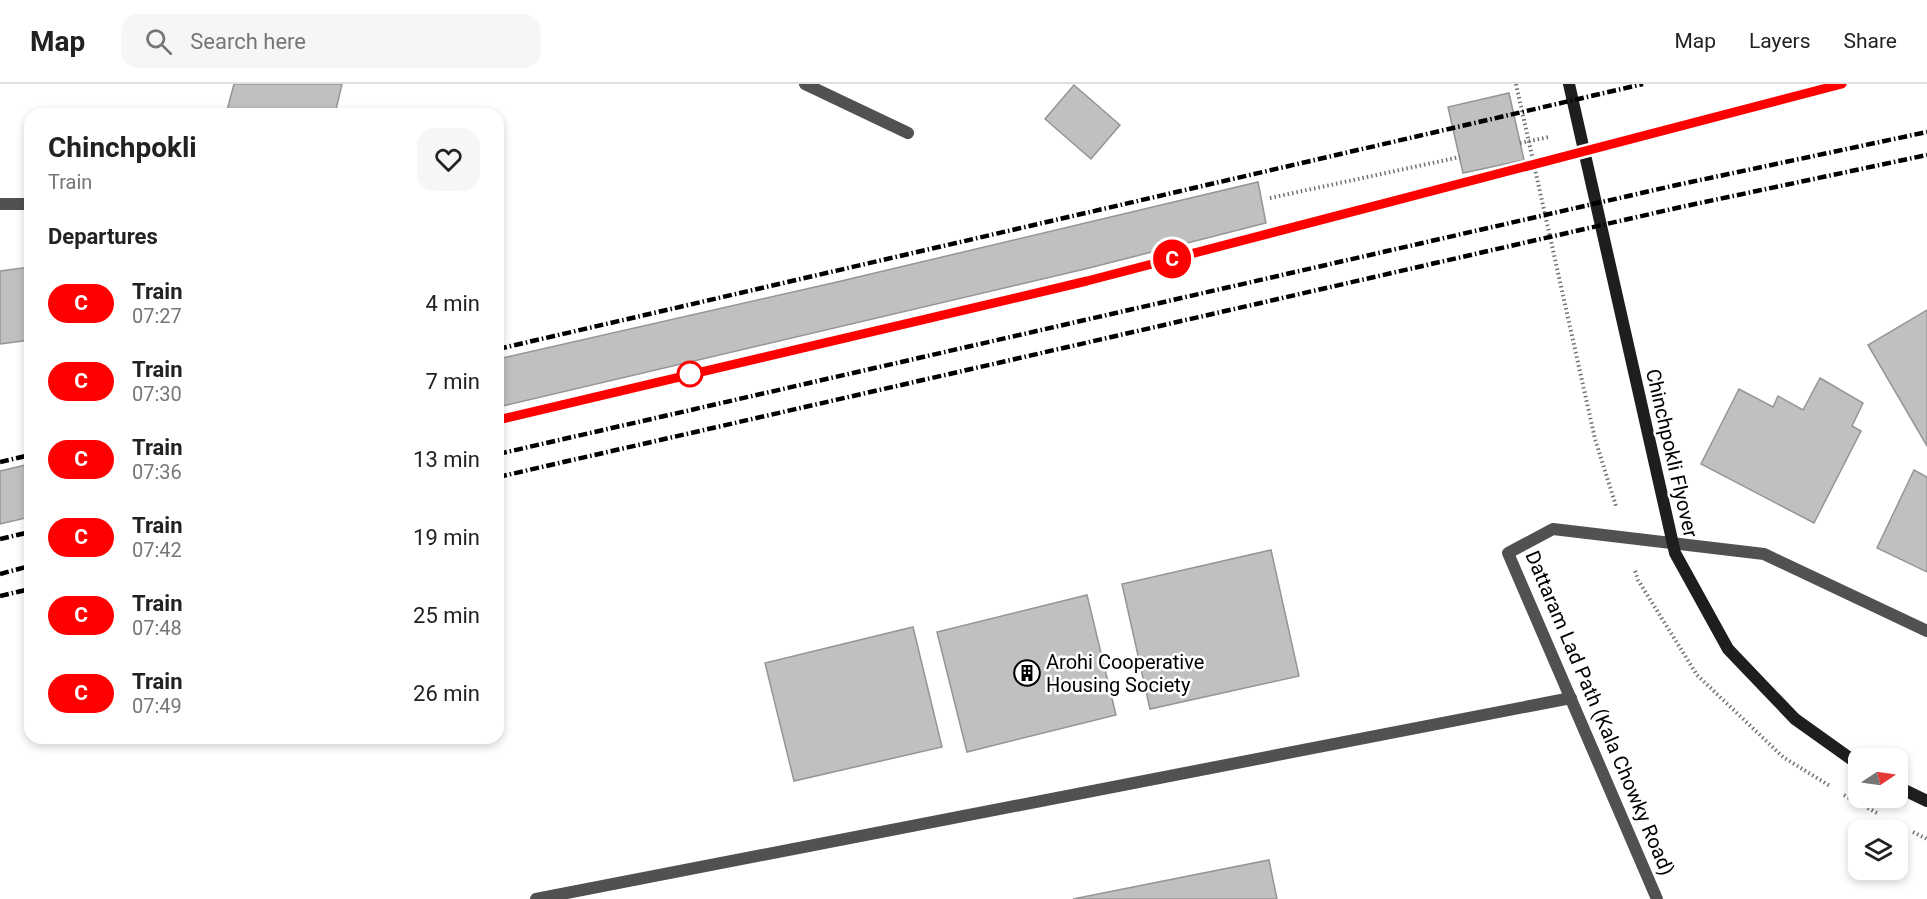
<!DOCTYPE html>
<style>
body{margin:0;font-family:Roboto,sans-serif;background:#f6f6f6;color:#222;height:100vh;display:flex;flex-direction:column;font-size:22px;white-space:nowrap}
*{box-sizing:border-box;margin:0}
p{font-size:20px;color:#767676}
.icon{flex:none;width:33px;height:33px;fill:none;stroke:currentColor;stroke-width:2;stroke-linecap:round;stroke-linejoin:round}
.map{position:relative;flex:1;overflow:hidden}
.panel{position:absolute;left:24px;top:24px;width:480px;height:636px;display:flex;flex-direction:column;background:#fff;border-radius:18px;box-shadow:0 3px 9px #0003}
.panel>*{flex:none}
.badge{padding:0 12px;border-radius:20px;font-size:21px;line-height:39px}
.needle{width:39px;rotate:77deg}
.buttons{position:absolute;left:1848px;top:664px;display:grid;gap:12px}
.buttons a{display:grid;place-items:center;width:60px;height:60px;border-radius:12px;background:#fff;box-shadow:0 3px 9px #0003;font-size:30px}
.map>.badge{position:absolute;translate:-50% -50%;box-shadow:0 0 0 3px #fff}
h2{padding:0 24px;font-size:22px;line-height:54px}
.round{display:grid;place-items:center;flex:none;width:63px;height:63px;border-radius:18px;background:#f6f6f6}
.overview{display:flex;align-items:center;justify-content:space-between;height:102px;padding:0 24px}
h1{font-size:28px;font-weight:700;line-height:45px}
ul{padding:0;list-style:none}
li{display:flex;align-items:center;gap:18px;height:78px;padding:0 24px}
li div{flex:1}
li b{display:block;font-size:22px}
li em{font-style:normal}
li .badge{min-width:66px;font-weight:700;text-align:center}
header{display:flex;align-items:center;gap:36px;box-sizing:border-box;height:84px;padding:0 30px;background:#fff;border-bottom:2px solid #e0e0e0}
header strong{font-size:28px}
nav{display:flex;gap:33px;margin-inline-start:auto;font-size:21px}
.search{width:420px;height:54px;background:#f6f6f6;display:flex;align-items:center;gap:15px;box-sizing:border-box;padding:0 21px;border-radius:18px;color:#767676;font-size:22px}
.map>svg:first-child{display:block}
.building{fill:#c0c0c0;stroke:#959595;stroke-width:1.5}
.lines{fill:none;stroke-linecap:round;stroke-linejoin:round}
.path{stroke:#737373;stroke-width:4;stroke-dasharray:1.5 3;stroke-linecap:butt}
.service{stroke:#515151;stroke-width:12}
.minor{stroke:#515151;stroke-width:12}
.secondary{stroke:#1e1e1e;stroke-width:12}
.rail{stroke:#000;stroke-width:4.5;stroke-dasharray:9 3 1.5 3;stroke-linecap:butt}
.line-casing{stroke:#fff;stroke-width:14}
.line{stroke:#f00;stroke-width:9}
.stop-dot{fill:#fff;stroke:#f00;stroke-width:3}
.labels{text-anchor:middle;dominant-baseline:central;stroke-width:5;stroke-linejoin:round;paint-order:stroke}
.street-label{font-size:20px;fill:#000;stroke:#fff}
.poi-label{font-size:20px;fill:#000;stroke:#fff;text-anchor:start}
</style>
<header>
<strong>Map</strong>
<div class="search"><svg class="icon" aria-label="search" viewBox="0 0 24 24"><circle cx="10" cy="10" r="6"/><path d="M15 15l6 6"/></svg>Search here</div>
<nav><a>Map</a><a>Layers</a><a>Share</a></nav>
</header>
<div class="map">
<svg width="1927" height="815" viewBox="0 0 1927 815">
<rect width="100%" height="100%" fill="#fff"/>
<g class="building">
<polygon points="234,0 342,0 335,30 226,30"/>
<polygon points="1074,1 1120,41 1091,75 1045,35"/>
<polygon points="1509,9 1524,76 1463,89 1448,23"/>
<polygon points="1258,98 1266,139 1085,185 498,323 498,275 837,198"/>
<polygon points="30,183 30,256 0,260 0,187"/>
<polygon points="1927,226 1927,362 1868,261"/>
<polygon points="1820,294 1863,319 1852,342 1861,347 1814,439 1701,380 1739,305 1773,323 1778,312 1803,326"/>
<polygon points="30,380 30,433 0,440 0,387"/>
<polygon points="1914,386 1927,393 1927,488 1877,464"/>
<polygon points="1271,466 1299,592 1150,625 1122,500"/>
<polygon points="1087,511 1116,631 967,668 937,548"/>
<polygon points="913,543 942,663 794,697 765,579"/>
<polygon points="1269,776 1277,815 1073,815"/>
</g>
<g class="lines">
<g class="path">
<polyline points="1516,0 1595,355 1616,422"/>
<polyline points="1520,59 1549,53"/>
<polyline points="1270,114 1460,73"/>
<polyline points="1635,487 1638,496 1697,591 1783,673 1830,702"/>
<polyline points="1844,711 1877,729"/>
<polyline points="1913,748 1927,755"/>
</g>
<polyline class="service" points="0,120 30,120"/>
<g class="minor">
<polyline points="805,0 908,49"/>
<polyline points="536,815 1571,614"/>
<polyline points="1657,815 1508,469 1553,445 1764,470 1927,547"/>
</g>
<g class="secondary">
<polyline points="1569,0 1675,469 1728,565 1795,635 1858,680"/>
<polyline points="1898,703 1927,717"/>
</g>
<g class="rail">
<polyline points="498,265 1643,0"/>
<polyline points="498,336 1087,197 1842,0"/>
<polyline points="498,370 1672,102 1927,48"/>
<polyline points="0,378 30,371"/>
<polyline points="498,393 1681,123 1927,71"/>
<polyline points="0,455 30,448"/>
<polyline points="0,490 30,482"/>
<polyline points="0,512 30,505"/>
</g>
</g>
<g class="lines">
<g class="line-casing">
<polyline id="line" points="498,336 1087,197 1842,0"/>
</g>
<use href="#line" class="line"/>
</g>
<defs>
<g id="building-ring" transform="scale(1.35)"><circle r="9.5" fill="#fff" stroke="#000" stroke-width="1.5"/><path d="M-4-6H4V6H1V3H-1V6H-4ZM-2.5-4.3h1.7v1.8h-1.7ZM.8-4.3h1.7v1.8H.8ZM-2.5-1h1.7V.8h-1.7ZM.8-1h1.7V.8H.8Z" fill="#000"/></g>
</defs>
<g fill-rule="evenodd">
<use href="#building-ring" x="1027" y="589"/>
</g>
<circle class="stop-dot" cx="690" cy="290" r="12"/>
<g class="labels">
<g class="street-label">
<text transform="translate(1672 369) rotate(77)">Chinchpokli Flyover</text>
<text transform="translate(1600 629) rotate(67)">Dattaram Lad Path (Kala Chowky Road)</text>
</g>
<g class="poi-label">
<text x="1046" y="578">Arohi Cooperative<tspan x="1046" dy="23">Housing Society</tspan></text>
</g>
</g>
</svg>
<div class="buttons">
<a><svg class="needle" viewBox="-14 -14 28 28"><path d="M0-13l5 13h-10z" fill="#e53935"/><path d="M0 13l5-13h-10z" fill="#767676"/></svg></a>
<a><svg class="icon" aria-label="layers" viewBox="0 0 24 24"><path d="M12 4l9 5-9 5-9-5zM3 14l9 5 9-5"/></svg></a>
</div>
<b class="badge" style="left:1172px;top:175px;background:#f00;color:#fff">C</b>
<section class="panel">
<div class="overview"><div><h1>Chinchpokli</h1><p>Train</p></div><a class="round"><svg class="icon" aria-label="heart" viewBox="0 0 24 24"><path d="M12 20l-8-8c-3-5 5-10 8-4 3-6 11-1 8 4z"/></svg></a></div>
<h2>Departures</h2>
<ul>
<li><span class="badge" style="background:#f00;color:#fff">C</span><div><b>Train</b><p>07:27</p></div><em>4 min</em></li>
<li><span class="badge" style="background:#f00;color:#fff">C</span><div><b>Train</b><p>07:30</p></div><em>7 min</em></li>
<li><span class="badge" style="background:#f00;color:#fff">C</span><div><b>Train</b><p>07:36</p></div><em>13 min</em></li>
<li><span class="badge" style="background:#f00;color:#fff">C</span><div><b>Train</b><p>07:42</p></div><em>19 min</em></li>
<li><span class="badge" style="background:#f00;color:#fff">C</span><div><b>Train</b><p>07:48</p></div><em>25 min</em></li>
<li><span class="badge" style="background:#f00;color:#fff">C</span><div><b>Train</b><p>07:49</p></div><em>26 min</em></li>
</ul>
</section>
</div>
